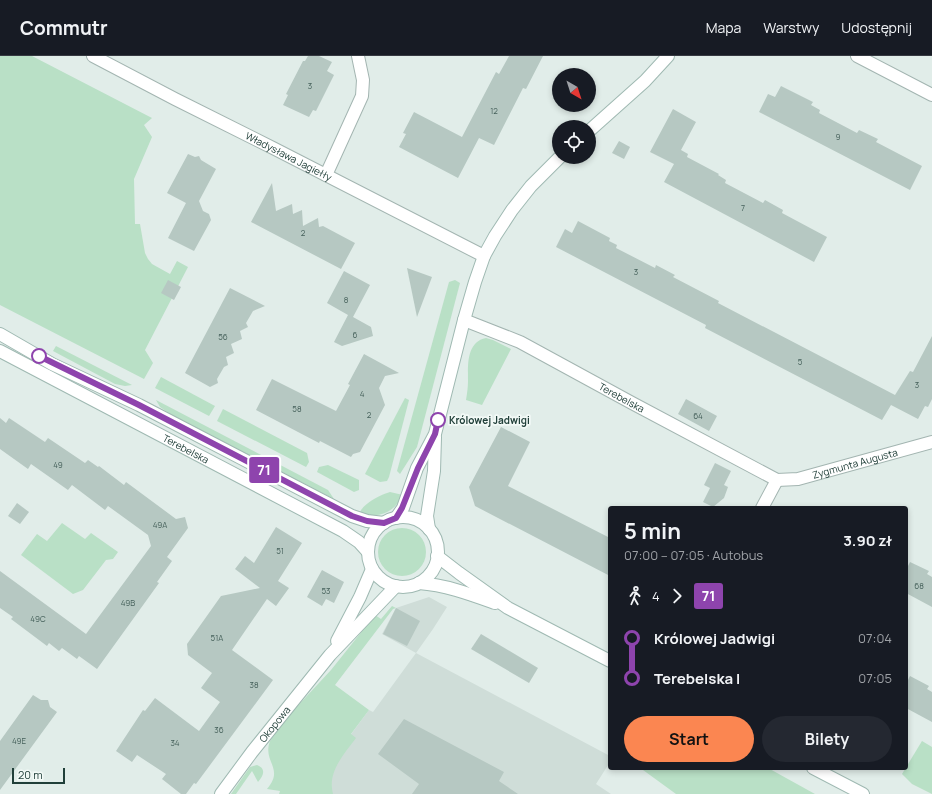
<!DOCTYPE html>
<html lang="pl">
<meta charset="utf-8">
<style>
body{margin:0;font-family:Manrope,sans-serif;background:#242831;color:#f1f3f6;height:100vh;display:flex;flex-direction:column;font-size:15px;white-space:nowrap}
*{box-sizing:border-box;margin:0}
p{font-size:13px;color:#9ea1a6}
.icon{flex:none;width:22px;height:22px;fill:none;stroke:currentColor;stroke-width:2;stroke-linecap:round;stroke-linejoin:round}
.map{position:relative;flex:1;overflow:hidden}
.drawer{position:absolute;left:608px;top:450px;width:300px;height:264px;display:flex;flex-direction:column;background:#171b24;border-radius:4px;box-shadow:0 2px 6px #0003}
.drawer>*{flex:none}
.badge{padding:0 8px;border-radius:3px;font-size:14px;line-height:26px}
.needle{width:26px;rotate:141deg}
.tools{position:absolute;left:552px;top:12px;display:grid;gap:8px}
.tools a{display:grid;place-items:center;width:44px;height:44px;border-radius:50%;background:#171b24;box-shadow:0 2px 6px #0003;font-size:20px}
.scale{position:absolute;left:12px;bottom:10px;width:53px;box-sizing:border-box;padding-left:4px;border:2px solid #203f39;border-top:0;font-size:11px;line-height:14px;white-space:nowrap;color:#203f39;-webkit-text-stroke:3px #f2f9f6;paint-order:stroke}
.map>.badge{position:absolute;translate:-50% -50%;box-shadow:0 0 0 2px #fff}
.legs{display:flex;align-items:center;gap:6px;height:44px;padding:0 16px;font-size:13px}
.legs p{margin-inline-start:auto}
.headline{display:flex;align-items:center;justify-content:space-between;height:68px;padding:0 16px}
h1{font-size:22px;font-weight:700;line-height:30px}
.button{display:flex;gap:8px;margin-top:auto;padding:8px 16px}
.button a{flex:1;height:46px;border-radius:24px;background:#fb8651;color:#111;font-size:16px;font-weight:700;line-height:46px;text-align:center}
.button a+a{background:#242831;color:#f1f3f6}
ul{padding:0 16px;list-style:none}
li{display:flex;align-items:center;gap:14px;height:40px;font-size:15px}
li i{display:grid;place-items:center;width:6px;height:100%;margin:0 5px;background:currentColor}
li i::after{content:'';width:10px;height:10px;margin:-5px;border:3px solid;border-radius:50%;background:#171b24}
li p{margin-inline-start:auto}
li:first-child i{background:linear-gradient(#0000 50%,currentColor 0)}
li:last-child i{background:linear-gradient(currentColor 50%,#0000 0)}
header{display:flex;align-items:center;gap:24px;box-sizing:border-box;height:56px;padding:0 20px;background:#171b24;border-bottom:1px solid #363941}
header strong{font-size:19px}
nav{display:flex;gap:22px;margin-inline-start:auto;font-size:14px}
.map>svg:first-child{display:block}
.built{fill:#cfddd8}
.green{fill:#b9e0c6}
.building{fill:#b6c8c2}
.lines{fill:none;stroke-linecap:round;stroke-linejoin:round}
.street-casing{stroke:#a3b5b1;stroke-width:14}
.secondary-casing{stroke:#9fb9b2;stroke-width:14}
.street{stroke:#fff;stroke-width:12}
.secondary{stroke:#fff;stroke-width:12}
.line-1-casing{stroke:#fff;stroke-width:9}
.line-1{stroke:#8e44ad;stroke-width:6}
.stop-1-dot{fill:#fff;stroke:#8e44ad;stroke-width:2}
.labels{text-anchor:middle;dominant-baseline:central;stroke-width:3.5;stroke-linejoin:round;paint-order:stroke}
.number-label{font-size:8px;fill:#46615b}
.street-label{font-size:10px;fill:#203f39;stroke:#f2f9f6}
.stop-label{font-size:10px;font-weight:bold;fill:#203f39;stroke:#f2f9f6;text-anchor:start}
</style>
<header>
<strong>Commutr</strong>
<nav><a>Mapa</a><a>Warstwy</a><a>Udostępnij</a></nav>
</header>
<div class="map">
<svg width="932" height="738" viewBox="0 0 932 738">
<rect width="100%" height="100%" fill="#e1ede9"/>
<polygon class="built" points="429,541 447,551 433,573 416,597 610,700 610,706 596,728 611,738 307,738 369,654 373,656 416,597 382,578 396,552"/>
<g class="green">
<polygon points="0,0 32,0 152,62 144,69 152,81 134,123 135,168 140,168 145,197 148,203 152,208 170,218 177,205 188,211 145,294 153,307 144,323 0,249"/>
<polygon points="455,224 460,227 417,391 400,418 397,415 449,226"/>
<path d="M 486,282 L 493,284 L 511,293 L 482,349 L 466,344 C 467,338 468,331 468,325 C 468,310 466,286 486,282 Z"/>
<polygon points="56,290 132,329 125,330 115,328 53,295"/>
<polygon points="161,321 215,350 209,360 155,332"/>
<polygon points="405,342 409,344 389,421 387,425 380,426 365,418"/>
<polygon points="156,344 328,434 334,443 170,358 160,351"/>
<polygon points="223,353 307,397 309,406 306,411 217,365"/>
<polygon points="328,409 359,424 359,434 354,436 317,416 319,411"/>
<path d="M 390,436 L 403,439 C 395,456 378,464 360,456 C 364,447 380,439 390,436 Z"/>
<polygon points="62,467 85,483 91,477 118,496 113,503 106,504 83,534 73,538 21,499 37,478 47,485"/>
<circle cx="402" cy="496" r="24"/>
<path d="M 392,550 L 396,552 L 393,553 L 335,629 L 369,654 L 351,678 L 356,682 C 344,698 327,716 333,738 L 279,738 L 280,735 L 267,733 C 285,712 262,706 270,685 L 292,656 L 331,614 L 375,559 L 381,563 Z"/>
<polygon points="922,685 932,691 932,738 912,728 902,718"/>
<path d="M 257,709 C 267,713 263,720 258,726 L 252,715 L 236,738 L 231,738 L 250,711 Z"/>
<polygon points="644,712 768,712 815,738 676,738 643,714"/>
</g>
<g class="building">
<polygon points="308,0 319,0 332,6 327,15 334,19 316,55 313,54 309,61 283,49 288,39 286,38 303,5 305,5"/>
<polygon points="509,0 543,0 526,33 523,32 494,89 479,82 458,122 399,91 406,78 403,77 414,56 462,81 496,16 499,18"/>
<polygon points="781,30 813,46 811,49 820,54 819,57 857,77 859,74 878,83 876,86 922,110 910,134 759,56 768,38 775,41"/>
<polygon points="673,53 696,66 681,94 688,98 687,101 719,118 718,119 726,124 725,127 763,147 765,144 783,154 782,157 827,181 814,206 664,126 674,108 650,96"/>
<polygon points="619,85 630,91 624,103 612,97"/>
<polygon points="188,98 195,101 199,100 201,104 216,113 199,145 203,155 209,158 211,164 194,195 168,182 186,147 167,137"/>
<polygon points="272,127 276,155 292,148 293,158 302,154 303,170 318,162 319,171 323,170 355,187 341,213 251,166"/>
<polygon points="578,165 610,182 609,185 617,189 616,192 655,212 656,209 675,219 673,221 719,245 718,247 895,339 910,315 913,316 932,280 932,343 928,351 925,350 918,363 891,349 882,364 705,272 706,269 556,191 565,173 572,177"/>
<polygon points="407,212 432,221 417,261"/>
<polygon points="344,215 370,229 353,261 371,271 373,280 342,290 334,286 348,259 327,247"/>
<polygon points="168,224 181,231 174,244 161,237"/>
<polygon points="230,232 265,250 253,255 246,267 248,271 240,275 242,283 231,288 234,297 226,301 228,309 224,311 217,323 218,327 210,331 185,317"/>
<polygon points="364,298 399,317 385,320 379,332 385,349 360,396 353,398 351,401 320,385 319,387 256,354 272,323 336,355 350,329 348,328"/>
<polygon points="686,343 717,360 709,375 678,358"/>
<polygon points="0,362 6,367 9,362 45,386 48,382 85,407 88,404 98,411 99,410 124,429 126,426 176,463 185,461 188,472 167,501 172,505 157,526 159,527 97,613 79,600 77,603 62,592 59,595 49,587 47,590 11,563 13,561 0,552 0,515 86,578 151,490 148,479 108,450 105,454 72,429 68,434 31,408 28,413 0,393"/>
<polygon points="501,371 530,386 508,430 610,482 610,520 475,450 469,431"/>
<polygon points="715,407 731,415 724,429 728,431 724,442 713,451 703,446 710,432 704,429"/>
<polygon points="17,447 29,456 20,468 8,460"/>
<polygon points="276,471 302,487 278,525 289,532 276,550 267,543 232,594 273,624 196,728 194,727 186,738 181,738 162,723 166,718 137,699 132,706 116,695 143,654 145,655 155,642 199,675 220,646 201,632 212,617 188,599 187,588 221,540 260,532 235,513 245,500 254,507"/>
<polygon points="910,506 929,515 927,518 932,521 932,551 906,537 906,514"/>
<polygon points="322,514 344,526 334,547 326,543 322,550 307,541"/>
<polygon points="396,552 420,565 407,590 383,578"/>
<polygon points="481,578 538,612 529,627 471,593"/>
<polygon points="910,620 929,630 927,633 932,636 932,666 906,652 906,628"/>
<polygon points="33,639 41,644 48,644 50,651 57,656 0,734 0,685"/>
<polygon points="404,663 504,716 499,725 518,738 412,738 419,728 378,698"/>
</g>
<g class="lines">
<g class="street-casing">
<g id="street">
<path id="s1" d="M 93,0 L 175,43 L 273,92 L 484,200"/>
<polyline points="857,0 932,39"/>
<polyline points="326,119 362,40 363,24 358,0"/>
<path id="s2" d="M 464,264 L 520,286 L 632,347 L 777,424"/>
<path id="s3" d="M 777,424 L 798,423 L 932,386"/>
<polyline points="762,452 777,424"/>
</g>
</g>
<g class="secondary-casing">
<g id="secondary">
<polyline points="589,75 645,25 668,0"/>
<polyline points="0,278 52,308 139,349 352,460 367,465 384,467"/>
<path id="s4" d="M 0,295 L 343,475 L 359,486 L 368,496"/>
<circle cx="403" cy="496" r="35"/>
<polyline points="396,462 403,452 417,412 435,378 464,264 475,226 484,200 495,180 512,154 531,130 560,101"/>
<polyline points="429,473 427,460 434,415 435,381"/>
<polyline points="437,500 459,517 508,552 610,605"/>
<path d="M 419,527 C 446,529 470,538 495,547"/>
<polyline points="337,585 360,541 372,513"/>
<polyline points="813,712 863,738"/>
<path id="s5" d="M 221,738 L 252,696 L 330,599 L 396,530"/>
</g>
</g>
<use href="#street" class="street"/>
<use href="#secondary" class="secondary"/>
</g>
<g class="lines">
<g class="line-1-casing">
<polyline id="line-1" points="39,300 139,349 352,460 367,465 384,467 396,462 402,452 418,412 435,378 438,364"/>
</g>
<use href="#line-1" class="line-1"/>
</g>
<g class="stop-1-dot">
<circle cx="39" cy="300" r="7"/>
<circle cx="438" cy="364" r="7"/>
</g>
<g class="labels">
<g class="number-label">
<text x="310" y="29">3</text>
<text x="494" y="54">12</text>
<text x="838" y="80">9</text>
<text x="743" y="151">7</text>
<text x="303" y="176">2</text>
<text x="636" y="215">3</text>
<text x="346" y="243">8</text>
<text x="355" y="278">6</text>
<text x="223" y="280">56</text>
<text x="800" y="305">5</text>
<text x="917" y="328">3</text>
<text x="362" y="337">4</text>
<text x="297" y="352">58</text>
<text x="369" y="358">2</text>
<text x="698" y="359">64</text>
<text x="58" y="408">49</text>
<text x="160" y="468">49A</text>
<text x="280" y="494">51</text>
<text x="919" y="529">68</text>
<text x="326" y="534">53</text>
<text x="128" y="546">49B</text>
<text x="38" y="562">49C</text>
<text x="217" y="581">51A</text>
<text x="254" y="628">38</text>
<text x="219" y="673">36</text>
<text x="19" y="684">49E</text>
<text x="175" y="686">34</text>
</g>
<g class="street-label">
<text stroke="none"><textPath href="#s1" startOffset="220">Władysława Jagiełły</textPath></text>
<text stroke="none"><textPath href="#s2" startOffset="176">Terebelska</textPath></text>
<text stroke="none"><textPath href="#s4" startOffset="210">Terebelska</textPath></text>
<text stroke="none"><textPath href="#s3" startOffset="80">Zygmunta Augusta</textPath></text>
<text stroke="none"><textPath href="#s5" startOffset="88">Okopowa</textPath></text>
</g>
<g class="stop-label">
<text x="449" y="364">Królowej Jadwigi</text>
</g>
</g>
</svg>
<div class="tools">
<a><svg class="needle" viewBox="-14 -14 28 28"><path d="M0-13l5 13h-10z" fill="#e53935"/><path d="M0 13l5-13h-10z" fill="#9ea1a6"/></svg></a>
<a><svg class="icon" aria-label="locate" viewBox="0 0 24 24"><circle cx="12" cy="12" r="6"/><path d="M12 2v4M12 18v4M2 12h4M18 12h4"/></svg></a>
</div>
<div class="scale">20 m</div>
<b class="badge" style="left:264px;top:414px;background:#8e44ad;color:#fff">71</b>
<section class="drawer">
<div class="headline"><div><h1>5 min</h1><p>07:00 – 07:05 · Autobus</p></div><b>3.90 zł</b></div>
<div class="legs"><svg class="icon" aria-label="walk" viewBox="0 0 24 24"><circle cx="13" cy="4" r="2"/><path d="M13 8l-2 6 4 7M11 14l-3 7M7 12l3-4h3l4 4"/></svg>4<svg class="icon" aria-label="forward" viewBox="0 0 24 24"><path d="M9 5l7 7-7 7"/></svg><b class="badge" style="background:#8e44ad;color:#fff">71</b></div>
<ul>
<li><i style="color:#8e44ad"></i><b>Królowej Jadwigi</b><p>07:04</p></li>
<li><i style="color:#8e44ad"></i><b>Terebelska I</b><p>07:05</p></li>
</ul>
<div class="button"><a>Start</a><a>Bilety</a></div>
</section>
</div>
